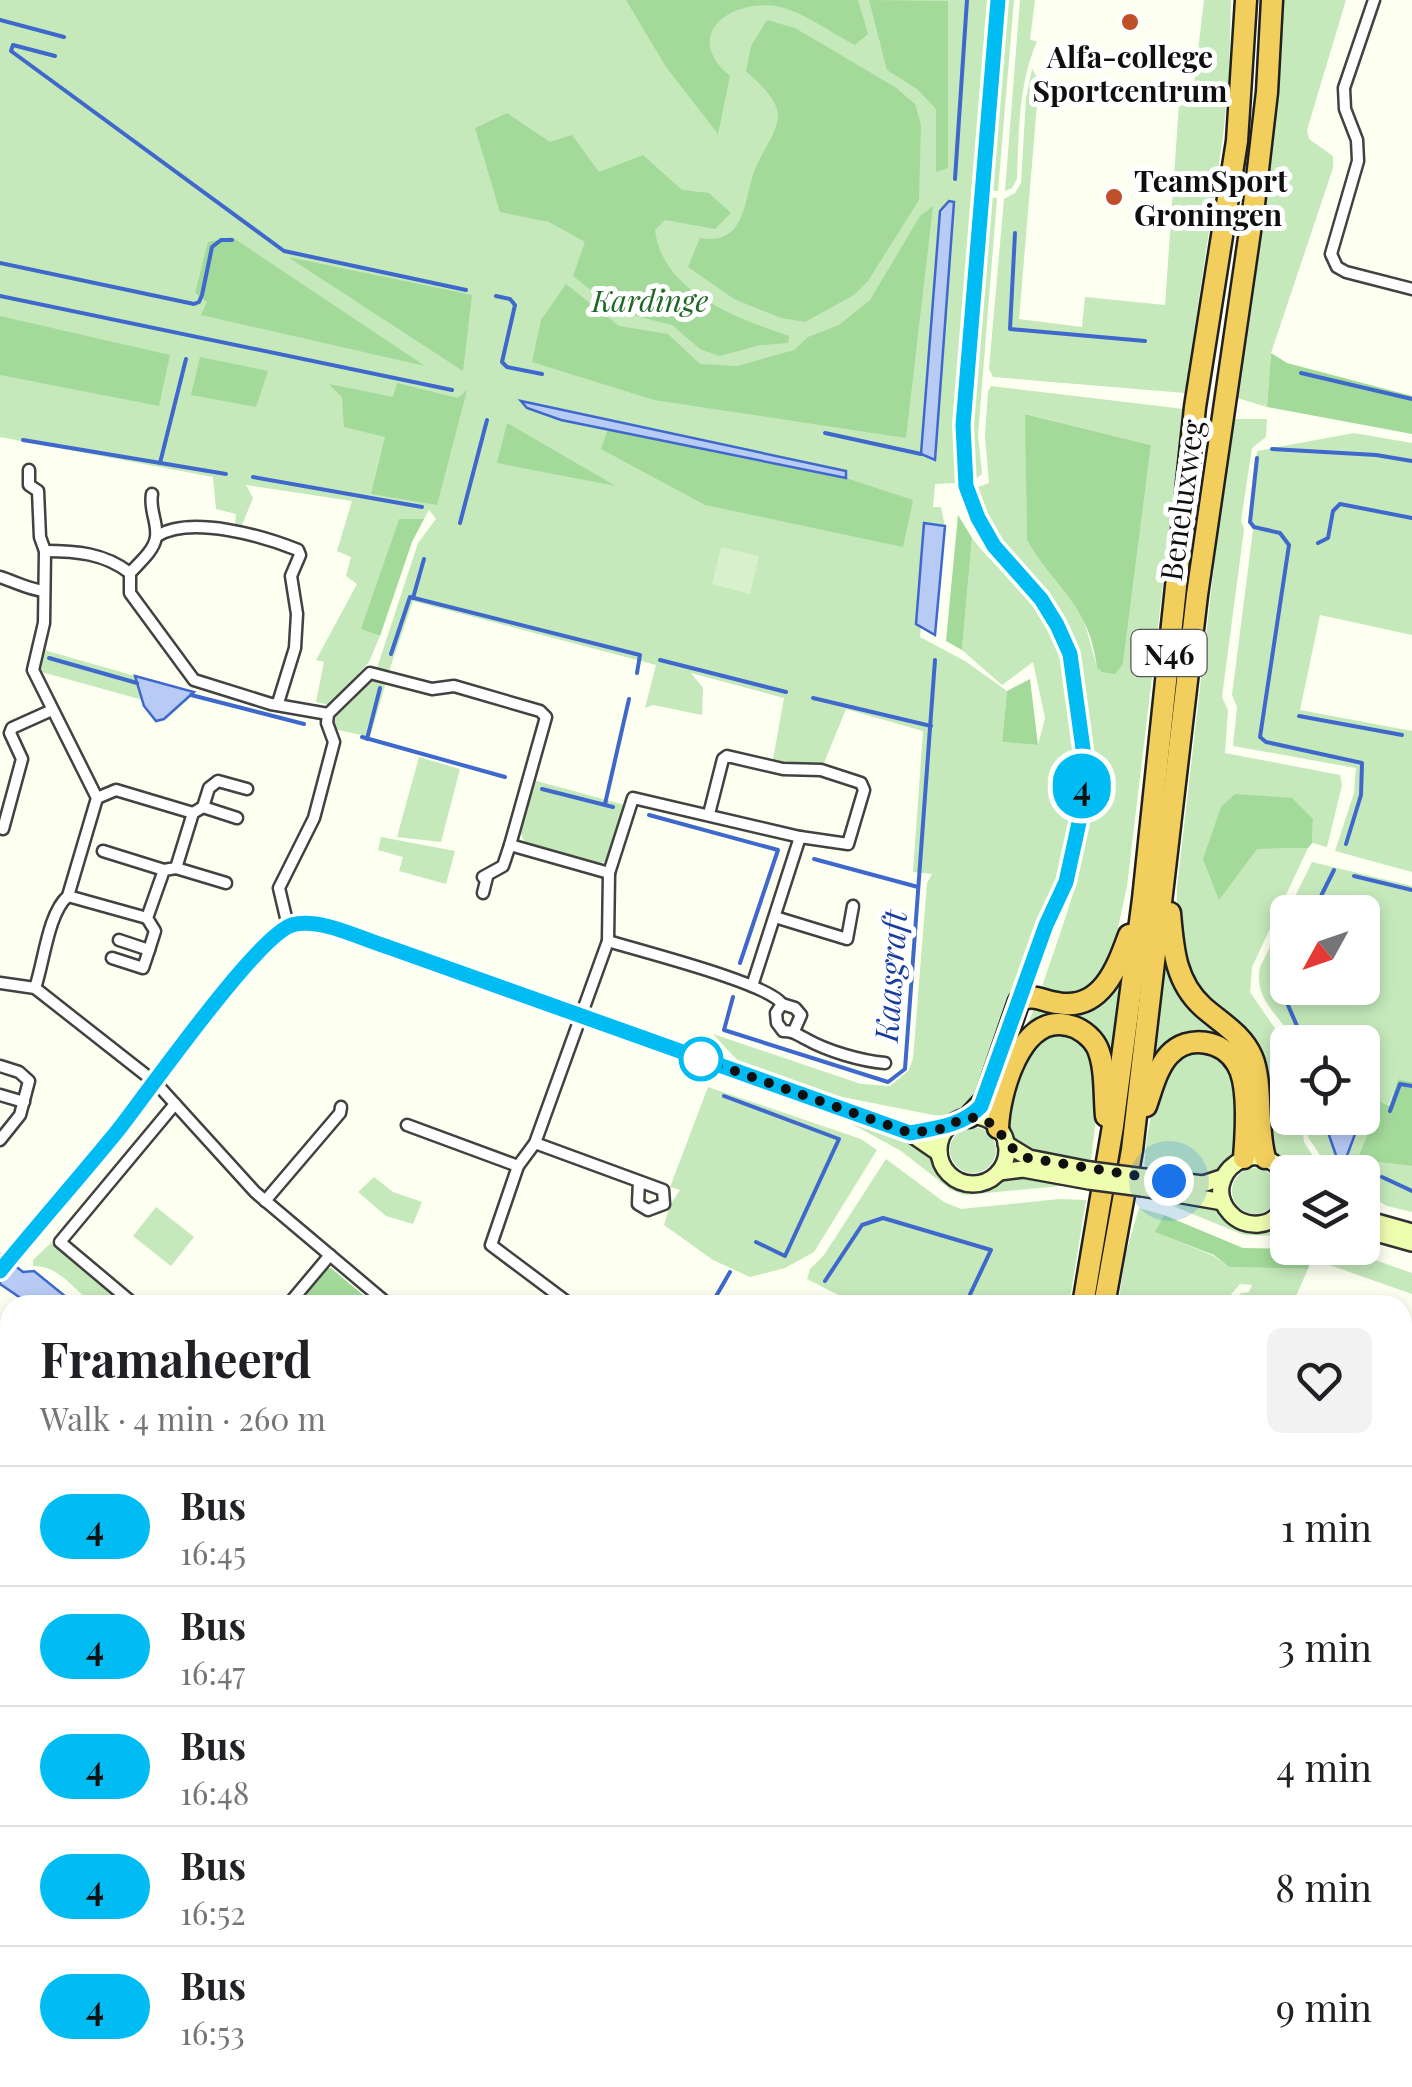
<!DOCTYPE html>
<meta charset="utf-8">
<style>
body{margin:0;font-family:"Playfair Display",serif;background:#f2f2f2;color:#202124;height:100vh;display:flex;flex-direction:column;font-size:38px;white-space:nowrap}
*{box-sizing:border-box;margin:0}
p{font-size:32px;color:#757577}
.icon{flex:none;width:55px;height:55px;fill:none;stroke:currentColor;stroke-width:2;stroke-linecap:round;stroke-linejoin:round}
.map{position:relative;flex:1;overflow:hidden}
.details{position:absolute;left:0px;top:1295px;width:1412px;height:792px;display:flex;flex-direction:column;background:#fff;border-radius:30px 30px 0 0;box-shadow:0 5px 15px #0003}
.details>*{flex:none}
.badge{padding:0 20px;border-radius:32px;font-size:35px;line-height:65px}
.needle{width:65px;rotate:230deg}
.tools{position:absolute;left:1270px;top:895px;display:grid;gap:20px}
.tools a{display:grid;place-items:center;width:110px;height:110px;border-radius:15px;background:#fff;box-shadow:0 5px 15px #0003;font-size:50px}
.you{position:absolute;width:50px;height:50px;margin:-25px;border:8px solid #fff;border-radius:50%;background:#1a73e8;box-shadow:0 0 0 15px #1a73e833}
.map>.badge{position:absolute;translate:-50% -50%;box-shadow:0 0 0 5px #fff}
.round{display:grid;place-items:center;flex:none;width:105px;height:105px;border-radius:15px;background:#f2f2f2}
.summary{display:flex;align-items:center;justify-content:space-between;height:170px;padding:0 40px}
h1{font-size:48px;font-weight:700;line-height:75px}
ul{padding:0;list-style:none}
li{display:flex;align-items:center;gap:30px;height:120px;padding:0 40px;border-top:2px solid #e0e0e0}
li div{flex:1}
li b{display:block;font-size:38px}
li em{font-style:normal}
li .badge{min-width:110px;font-weight:700;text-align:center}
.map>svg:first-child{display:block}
.green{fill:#c5e9bb;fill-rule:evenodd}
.forest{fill:#a3da9a}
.pitch{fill:#d9f0cd}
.water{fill:#b7cbf5;stroke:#3f68cc;stroke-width:2.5}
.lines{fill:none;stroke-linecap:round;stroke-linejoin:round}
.stream{stroke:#3f68cc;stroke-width:4}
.street-casing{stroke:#424242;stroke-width:15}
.secondary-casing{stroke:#313131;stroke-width:20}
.highway-casing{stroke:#202020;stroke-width:25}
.street{stroke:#fff;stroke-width:10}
.secondary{stroke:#eefdae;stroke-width:15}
.highway{stroke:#f2ce5c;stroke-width:20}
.secondary-bridge-casing{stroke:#313131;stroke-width:20;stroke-linecap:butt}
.secondary-bridge{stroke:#eefdae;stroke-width:15}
.line-casing{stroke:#fff;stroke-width:22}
.line{stroke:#00bcf2;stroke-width:15}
.walk{stroke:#0f0f0f;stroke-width:10;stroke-dasharray:0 18}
.poi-dot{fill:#be4f28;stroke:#fff;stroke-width:4}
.stop-dot{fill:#fff;stroke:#00bcf2;stroke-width:5}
.labels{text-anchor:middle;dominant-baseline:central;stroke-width:10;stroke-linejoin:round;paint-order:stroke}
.shield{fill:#fff;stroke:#575757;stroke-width:2.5}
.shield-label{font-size:28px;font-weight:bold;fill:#0f0f0f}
.poi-label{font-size:30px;font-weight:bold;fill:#0f0f0f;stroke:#fff}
.park-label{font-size:30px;font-style:italic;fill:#1f6726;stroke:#fff}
.street-label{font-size:30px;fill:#0f0f0f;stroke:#fff}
.water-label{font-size:32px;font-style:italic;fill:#193ca0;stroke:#fff}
</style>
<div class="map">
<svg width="1412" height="2087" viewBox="0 0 1412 2087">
<rect width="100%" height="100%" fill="#fdfff1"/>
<g class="green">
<path d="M 0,0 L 992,0 L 955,434 L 956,483 L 935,484 L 933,507 L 941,507 L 945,526 L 931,525 L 920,637 L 965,661 L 1007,691 L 1002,742 L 1038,745 L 1045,718 L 1033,662 L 1002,685 L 962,650 L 972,538 C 991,564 1020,584 1038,611 C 1078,669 1085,782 1067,849 C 1059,881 1045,912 1034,943 C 1015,995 996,1048 976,1100 L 954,1116 L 933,1115 L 822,1093 L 739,1062 L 713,1034 L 861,1084 L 890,1086 L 908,1071 L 913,1059 L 927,883 L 932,874 L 913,872 L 923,731 L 846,709 L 822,768 L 772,765 L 784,698 L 691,673 L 703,688 L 702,715 L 653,705 L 645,708 L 656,665 L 413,601 L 389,671 L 377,668 L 418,543 L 436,519 L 429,510 L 424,519 L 399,519 L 362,629 L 380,636 L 369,662 L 330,705 L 316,702 L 324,662 L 316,660 L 357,584 L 346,576 L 351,557 L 337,551 L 352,501 L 246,485 L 253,498 L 242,525 L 235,524 L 236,514 L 216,509 L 213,477 L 0,437 Z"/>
<polygon points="1005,0 1014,0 998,191 989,191"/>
<path d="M 1020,0 L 1035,0 L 1030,40 L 1037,41 C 1018,86 1019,131 1017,179 L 1012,188 L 1005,191 Z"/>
<polygon points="1204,0 1231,0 1229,78 1223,136 1185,393 993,377 989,369 1004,199 1015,193 1021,183 1026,98 1032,69 1039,81 1019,319 1082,327 1085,297 1165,305 1179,104 1192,101"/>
<polygon points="1283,0 1346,0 1307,130 1309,139 1333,156 1333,168 1271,353 1267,407 1234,397 1273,133"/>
<polygon points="988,197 997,198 978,435 982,474 974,480 969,436"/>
<path d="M 991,386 L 1184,409 L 1127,886 L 1109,970 L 1078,997 L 1040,993 C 1056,943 1077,892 1086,839 C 1092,801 1089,763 1086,725 C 1084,689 1080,654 1063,621 C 1051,598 1033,581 1016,561 C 1000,542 984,512 976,488 L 989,483 L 985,436 L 988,391 ZM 1026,414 L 1151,445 L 1123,664 L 1097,667 L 1083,617 L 1068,592 L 1027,540 Z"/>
<polygon points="1231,419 1267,419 1266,437 1252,448 1241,521 1244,529 1222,697 1228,710 1225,753 1340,775 1342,785 1327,847 1312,843 1313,819 1257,849 1308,848 1252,967 1250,992 1287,1046 1288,1118 1301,1118 1304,1142 1323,1172 1290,1172 1270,1153 1261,1072 1187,976 1176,939 1177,887"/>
<polygon points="1354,433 1412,443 1412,635 1320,615 1300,710 1412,731 1412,872 1335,851 1354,793 1356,768 1233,746 1237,707 1232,695 1253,530 1249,522 1257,451"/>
<polygon points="44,650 135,676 143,700 38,671"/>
<polygon points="377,679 386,682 370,737 334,729 334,717 371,680"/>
<polygon points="419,757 460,769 441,842 397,837"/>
<polygon points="533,780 625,805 611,855 606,862 598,863 525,843 520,832"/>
<polygon points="381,837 455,851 446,884 399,871 403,857 378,850"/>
<path d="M 1312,862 L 1412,886 L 1412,1082 L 1398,1079 L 1388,1106 L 1379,1103 L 1352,1172 L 1331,1172 L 1308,1137 L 1306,1118 L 1323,1118 L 1338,1160 L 1345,1161 L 1366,1105 L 1363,1100 L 1362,1042 L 1293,1042 C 1281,1014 1253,1001 1260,967 ZM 1288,912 L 1362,912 L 1362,988 L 1288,988 Z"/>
<polygon points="1165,945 1236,1042 1196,1038 1149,1084"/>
<polygon points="1124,969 1108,1093 1096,1036 1025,1032 1035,1006 1068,1010"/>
<path d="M 1045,1031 C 1054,1032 1069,1032 1076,1036 C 1110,1053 1093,1132 1091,1163 C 1057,1158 1011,1161 1004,1119 L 1025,1053 Z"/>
<path d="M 1192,1051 L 1217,1053 L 1237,1081 L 1241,1142 L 1229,1162 L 1203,1179 L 1144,1171 C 1146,1133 1154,1067 1192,1051 Z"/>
<polygon points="708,1087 861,1139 877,1150 814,1252 785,1268 750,1277 713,1260 664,1225 670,1205 680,1190 670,1187"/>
<path d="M 843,1119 C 866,1127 915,1138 931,1155 C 945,1171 945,1188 969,1191 C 986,1193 998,1180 1014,1177 C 1029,1174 1046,1179 1061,1181 L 1061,1186 L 965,1195 L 951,1190 L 901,1151 Z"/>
<circle cx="973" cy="1150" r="23"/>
<polygon points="886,1159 944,1202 961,1209 1059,1199 1086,1200 1069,1305 858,1305 807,1279 810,1269 824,1255"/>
<polygon points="1370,1161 1412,1166 1412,1212 1387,1206 1363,1192 1362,1180"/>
<circle cx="1255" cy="1191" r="23"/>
<polygon points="374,1177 393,1192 422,1202 413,1224 386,1216 358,1192"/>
<polygon points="1169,1199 1217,1208 1229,1221 1287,1220 1287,1236 1244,1235 1168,1204"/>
<polygon points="156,1207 194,1237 171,1266 133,1236"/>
<polygon points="1139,1208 1164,1215 1156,1232 1214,1256 1229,1267 1308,1269 1292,1305 1230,1305 1241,1293 1249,1292 1252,1285 1240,1284 1222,1305 1118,1305 1126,1253"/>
<path d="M 51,1243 L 125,1305 C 118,1305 108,1307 101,1305 C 76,1299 66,1266 33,1266 L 33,1260 Z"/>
<polygon points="1321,1250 1375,1260 1412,1273 1412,1294 1318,1261"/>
<polygon points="1412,1784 1412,2009 1402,2002 1402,1812"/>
<polygon points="522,2078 621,2078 612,2087 549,2087"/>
</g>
<g class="forest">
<path d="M 626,0 L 858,0 L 868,34 L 855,45 C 829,32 805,12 776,6 C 728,0 682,36 730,76 L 718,134 L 666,67 Z"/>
<polygon points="869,0 948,1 948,168 936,172 936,109 917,89 887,70"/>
<path d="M 767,20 L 795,28 L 895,87 L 915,104 L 921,125 L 919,200 L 868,281 L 854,295 L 805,322 L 781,318 L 734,299 L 688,267 L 700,238 C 748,246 743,198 756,167 C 762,152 778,131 778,116 C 778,98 757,82 746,71 L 751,46 Z"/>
<path d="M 507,113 L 550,142 L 572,135 L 599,172 L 643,155 L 682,190 L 709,193 L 731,213 L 715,229 L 665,220 L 655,230 C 662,292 738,319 789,336 L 788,343 L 761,345 L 719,356 L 700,349 L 672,325 L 617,311 L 573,276 L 585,242 L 549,222 L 500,212 L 475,128 Z"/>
<polygon points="933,206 906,438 654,400 532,362 541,320 566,284 619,326 668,334 700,364 737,366 794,350 808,337 839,325 870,300 920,216"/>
<polygon points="232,237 425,366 201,315 207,302 195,293 208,242"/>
<polygon points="288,257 472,295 463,371"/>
<polygon points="0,316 170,355 159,406 0,375"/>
<polygon points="1271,353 1287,363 1412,396 1412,434 1267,407"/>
<polygon points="200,357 268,371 256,407 191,395"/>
<polygon points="397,383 458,398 467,390 437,505 371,494 385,437 344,427 342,397 329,384 393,397"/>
<path d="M 1025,414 L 1151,445 L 1123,664 L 1115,674 L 1102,672 L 1097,667 C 1089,603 1055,589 1027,540 Z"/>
<polygon points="507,423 616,486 497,463"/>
<polygon points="608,429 846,478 913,500 903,547 705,505 601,449"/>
<polygon points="958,515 972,538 962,650 946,641"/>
<polygon points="399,519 424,519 412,542 380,636 361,629"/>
<polygon points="1030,679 1038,745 1002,742 1007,691"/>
<polygon points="1235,794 1292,798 1313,819 1312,843 1308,848 1257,849 1219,900 1203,859 1221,807"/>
<polygon points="1398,1079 1412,1082 1412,1166 1370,1161 1363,1180 1362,1172 1352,1172 1380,1102 1389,1106"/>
<polygon points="1164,1215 1243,1248 1314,1249 1308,1269 1229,1267 1214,1255 1155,1232"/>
<polygon points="331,1268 375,1305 297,1305 326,1269"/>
<polygon points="872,2078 950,2078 942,2087 871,2087"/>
</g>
<polygon class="pitch" points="721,547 759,556 750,594 712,584"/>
<g class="water">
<polygon points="949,201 954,202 935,460 921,454 940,211"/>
<polygon points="521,401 846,471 846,478 561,420 527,408"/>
<polygon points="924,523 945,526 935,635 916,624"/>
<polygon points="135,676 194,692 164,719 156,721 144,706"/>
<polygon points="1323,1118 1361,1118 1345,1161 1338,1161"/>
<polygon points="0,1254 23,1272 34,1271 76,1305 31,1305 0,1284"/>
</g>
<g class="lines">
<g class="stream">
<polyline points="0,20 64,37"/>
<polyline points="55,56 13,45 11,51 284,251 466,290"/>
<polyline points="955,179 967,0"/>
<polyline points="1015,233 1010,329 1145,341"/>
<polyline points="0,263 194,304 199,302 202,295 212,247 221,240 232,240"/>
<polyline points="0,296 452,390"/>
<polyline points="496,296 510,299 515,305 502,362 507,367 542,374"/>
<polyline points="1301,373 1412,399"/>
<polyline points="825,433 921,454"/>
<polyline points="23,440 226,474"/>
<polyline points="1272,449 1376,455 1412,461"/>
<polyline points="1257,458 1250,522 1254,527 1280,533 1289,545 1260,737 1266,742 1362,763 1361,795 1346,844"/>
<polyline points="160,463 186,359"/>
<polyline points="253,477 422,507"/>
<polyline points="460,523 487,420"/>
<polyline points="1318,543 1328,538 1333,511 1340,504 1412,518"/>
<polyline points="413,598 424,559"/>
<polyline points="391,654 410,597 640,655 637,673"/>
<polyline points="49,658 137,683"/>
<polyline points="660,660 786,692"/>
<polyline points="191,695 304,724"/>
<polyline points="813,698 931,726"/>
<polyline points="1299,716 1402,735"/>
<polyline points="362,737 505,777"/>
<polyline points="367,739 380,688"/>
<polyline points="542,789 613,807"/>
<polyline points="605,804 629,699"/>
<polyline points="649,815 778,850 740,963"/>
<polyline points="814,859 918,887"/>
<polyline points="1354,876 1412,890"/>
<polyline points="1313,912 1334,870"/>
<polyline points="1288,972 1284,996 1304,1042"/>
<polyline points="733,997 724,1030 888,1082 905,1069 935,660"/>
<polyline points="724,1096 839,1139 785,1256 756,1242"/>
<polyline points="1390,1111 1400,1084 1412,1086"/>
<polyline points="1382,1177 1412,1191"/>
<polyline points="825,1281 862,1225 883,1218 991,1250 965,1305"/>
<polyline points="711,1305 730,1272"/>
<polyline points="0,1756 10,1765"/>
<polyline points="942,2078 956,2087"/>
</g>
<g class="street-casing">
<g id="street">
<polyline points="1374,0 1344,88 1345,109 1357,140 1358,161 1331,254 1337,267 1346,272 1412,289"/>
<path d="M 29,470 L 29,485 L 38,491 L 40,537 L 45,551 L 44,623 L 33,670 L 97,798 L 68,896 C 48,913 44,962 35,988"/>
<path d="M 157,536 C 191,515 263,536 298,550 L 300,555 L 291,576 L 297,614 L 295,648 L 278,703"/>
<path d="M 45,551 C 76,551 104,553 130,573 L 130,593 L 194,680 L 271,704 L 328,714"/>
<path d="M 130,573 C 139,563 154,551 156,537 C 158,522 149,510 152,494"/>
<path d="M 0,577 C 16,582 27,589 44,591"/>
<polyline points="97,798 116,790 193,813"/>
<polyline points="203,807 209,788 218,781 247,789"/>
<polyline points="3,829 22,759 10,733 12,728 52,710"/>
<polyline points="103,851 164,870"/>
<polyline points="176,868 226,883"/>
<polyline points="483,877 503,866 510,845 609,873"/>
<polyline points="483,893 487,877"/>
<polyline points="68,896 147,918"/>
<polyline points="775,917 847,939 853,906"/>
<polyline points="288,926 279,888 314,818 334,742 327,723 328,714 370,673 432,689 454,686 540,711 546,717 510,845"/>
<polyline points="119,940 149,950 155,931 147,918 164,870 176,868 193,813 203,807 237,818"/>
<path d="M 608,941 C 640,951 768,983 782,1004 L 776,1013 L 777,1023 L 783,1031 C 794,1031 796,1034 806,1039 C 827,1051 861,1061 885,1063"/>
<polyline points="112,958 143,968 149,950"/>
<polyline points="0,983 35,988 156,1083 255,1192 389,1305"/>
<polyline points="752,986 800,837"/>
<polyline points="782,1004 795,1008 801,1015 794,1031"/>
<polyline points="0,1066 19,1072 29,1081 20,1115 0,1140"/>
<polyline points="0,1095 24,1102"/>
<polyline points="407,1125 518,1166"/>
<polyline points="535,1143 663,1190 664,1204 648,1210 638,1204 639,1181"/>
<polyline points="265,1201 340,1113 341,1107"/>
<polyline points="135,1305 60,1242 175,1104"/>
<polyline points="288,1305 330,1255"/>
<polyline points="571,1305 491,1245 518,1166 535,1143 608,941 609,873 633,798 800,837 848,844 864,790 861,783 821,770 783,769 727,756 723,759 709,814"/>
<polyline points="1402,1382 1412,1385"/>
<polyline points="0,1490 10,1479"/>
<polyline points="1402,1512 1412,1515"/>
<polyline points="1402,1653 1412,1656"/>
<polyline points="0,1736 10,1724"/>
<polyline points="204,2078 207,2087"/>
<polyline points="1038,2078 1050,2087"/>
<polyline points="1243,2078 1255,2087"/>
</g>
</g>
<g class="secondary-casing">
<g id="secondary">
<circle cx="973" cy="1150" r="34"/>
<polyline points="1006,1144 1029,1158 1090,1170"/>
<polyline points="999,1172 1023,1169 1089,1181"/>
<polyline points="1144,1177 1203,1184 1224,1177"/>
<path d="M 1288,1180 C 1260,1127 1197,1177 1230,1213 C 1237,1221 1248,1225 1259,1224 C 1274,1223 1282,1212 1288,1199"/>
<polyline points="1142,1188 1223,1202"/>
<polyline points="1362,1218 1412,1232"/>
<polyline points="1362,1229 1412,1243"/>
<path d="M 0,1271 C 39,1223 80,1177 119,1129 C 149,1092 257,936 292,925 C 317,918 363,939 388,947 L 910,1133 L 939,1153"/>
<polyline points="1402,1787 1412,1761"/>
<polyline points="0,1890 10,1899"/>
<polyline points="1402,2013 1412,2021"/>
<polyline points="449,2078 473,2087"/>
<polyline points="499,2078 528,2087"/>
<polyline points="1404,2087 1412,2077"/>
</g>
</g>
<g class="highway-casing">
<g id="highway">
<path d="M 1170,913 C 1173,948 1175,982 1203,1007 C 1221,1023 1242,1034 1252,1057 C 1263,1083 1256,1127 1265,1158"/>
<path d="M 1146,1106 C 1152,1089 1157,1068 1169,1055 C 1188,1034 1223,1040 1237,1064 C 1250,1085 1246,1134 1244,1158"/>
<path d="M 969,1117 L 985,1100 L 1019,1001 C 1033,993 1042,1001 1057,1003 C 1101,1012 1117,968 1129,935"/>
<path d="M 998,1128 C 999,1093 1021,1014 1067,1025 C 1079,1027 1091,1036 1097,1047 C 1106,1066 1104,1095 1106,1116"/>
<polyline points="1083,1305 1113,1126 1143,899 1195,407 1237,141 1246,0"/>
<polyline points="1104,1305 1132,1150 1197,595 1254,204 1267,92 1272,0"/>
<polyline points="616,2087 624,2078"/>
<polyline points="750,2087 759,2078"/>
<polyline points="779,2087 788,2078"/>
<polyline points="844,2087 845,2078"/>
</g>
</g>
<use href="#street" class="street"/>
<use href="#secondary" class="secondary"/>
<use href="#highway" class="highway"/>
<g class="secondary-bridge-casing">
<g id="secondary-bridge">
<polyline points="1090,1170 1144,1177"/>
<polyline points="1089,1181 1142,1188"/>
</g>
</g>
<use href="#secondary-bridge" class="secondary-bridge"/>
</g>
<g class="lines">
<g class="line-casing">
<path id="line" d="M 0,1271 C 39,1223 80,1177 119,1129 C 148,1092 257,936 292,925 C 320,917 361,939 388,947 L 910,1133 C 936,1128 962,1126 981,1106 L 1046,925 L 1066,882 L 1080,818 L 1083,749 L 1070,654 L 1057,625 L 1041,599 L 994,546 L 978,518 L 966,486 L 963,425 L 998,0"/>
</g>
<use href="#line" class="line"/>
<polyline class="walk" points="701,1059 910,1133 948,1128 960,1119 980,1117 998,1128 1006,1144 1028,1158 1169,1181"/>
</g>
<g class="poi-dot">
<circle cx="1130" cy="22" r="10"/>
<circle cx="1114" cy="197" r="10"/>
</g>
<circle class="stop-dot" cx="701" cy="1059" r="20"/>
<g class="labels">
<rect class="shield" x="1131.5" y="630" width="75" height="46" rx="8"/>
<g class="shield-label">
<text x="1169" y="653">N46</text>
</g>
<g class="poi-label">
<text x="1130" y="56">Alfa-college<tspan x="1130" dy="34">Sportcentrum</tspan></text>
<text x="1134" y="180" text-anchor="start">TeamSport<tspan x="1134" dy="34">Groningen</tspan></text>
</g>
<g class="park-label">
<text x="650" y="300">Kardinge</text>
</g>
<g class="street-label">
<text transform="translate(1181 500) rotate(-82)">Beneluxweg</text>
</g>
<g class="water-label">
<text transform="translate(889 976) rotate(-86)">Kaasgraft</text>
</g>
</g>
</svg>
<div class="tools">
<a><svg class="needle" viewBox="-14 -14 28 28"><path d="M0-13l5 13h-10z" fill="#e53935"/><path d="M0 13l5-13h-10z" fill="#757577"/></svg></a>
<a><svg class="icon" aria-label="locate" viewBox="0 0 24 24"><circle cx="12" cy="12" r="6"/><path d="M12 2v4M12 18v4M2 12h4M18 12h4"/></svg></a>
<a><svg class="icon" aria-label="layers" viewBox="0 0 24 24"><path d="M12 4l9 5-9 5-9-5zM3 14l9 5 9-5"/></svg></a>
</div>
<div class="you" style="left:1169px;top:1181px"></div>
<b class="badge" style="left:1082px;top:786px;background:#00bcf2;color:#111">4</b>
<section class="details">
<div class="summary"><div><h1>Framaheerd</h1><p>Walk · 4 min · 260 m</p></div><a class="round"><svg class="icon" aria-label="heart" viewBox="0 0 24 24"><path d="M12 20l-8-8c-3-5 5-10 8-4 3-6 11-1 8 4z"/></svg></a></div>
<ul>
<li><span class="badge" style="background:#00bcf2;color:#111">4</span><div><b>Bus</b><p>16:45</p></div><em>1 min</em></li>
<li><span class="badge" style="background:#00bcf2;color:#111">4</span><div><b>Bus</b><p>16:47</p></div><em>3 min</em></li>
<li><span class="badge" style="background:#00bcf2;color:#111">4</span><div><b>Bus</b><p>16:48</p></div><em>4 min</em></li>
<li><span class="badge" style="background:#00bcf2;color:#111">4</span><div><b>Bus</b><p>16:52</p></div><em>8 min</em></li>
<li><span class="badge" style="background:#00bcf2;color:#111">4</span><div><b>Bus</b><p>16:53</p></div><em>9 min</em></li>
</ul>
</section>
</div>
